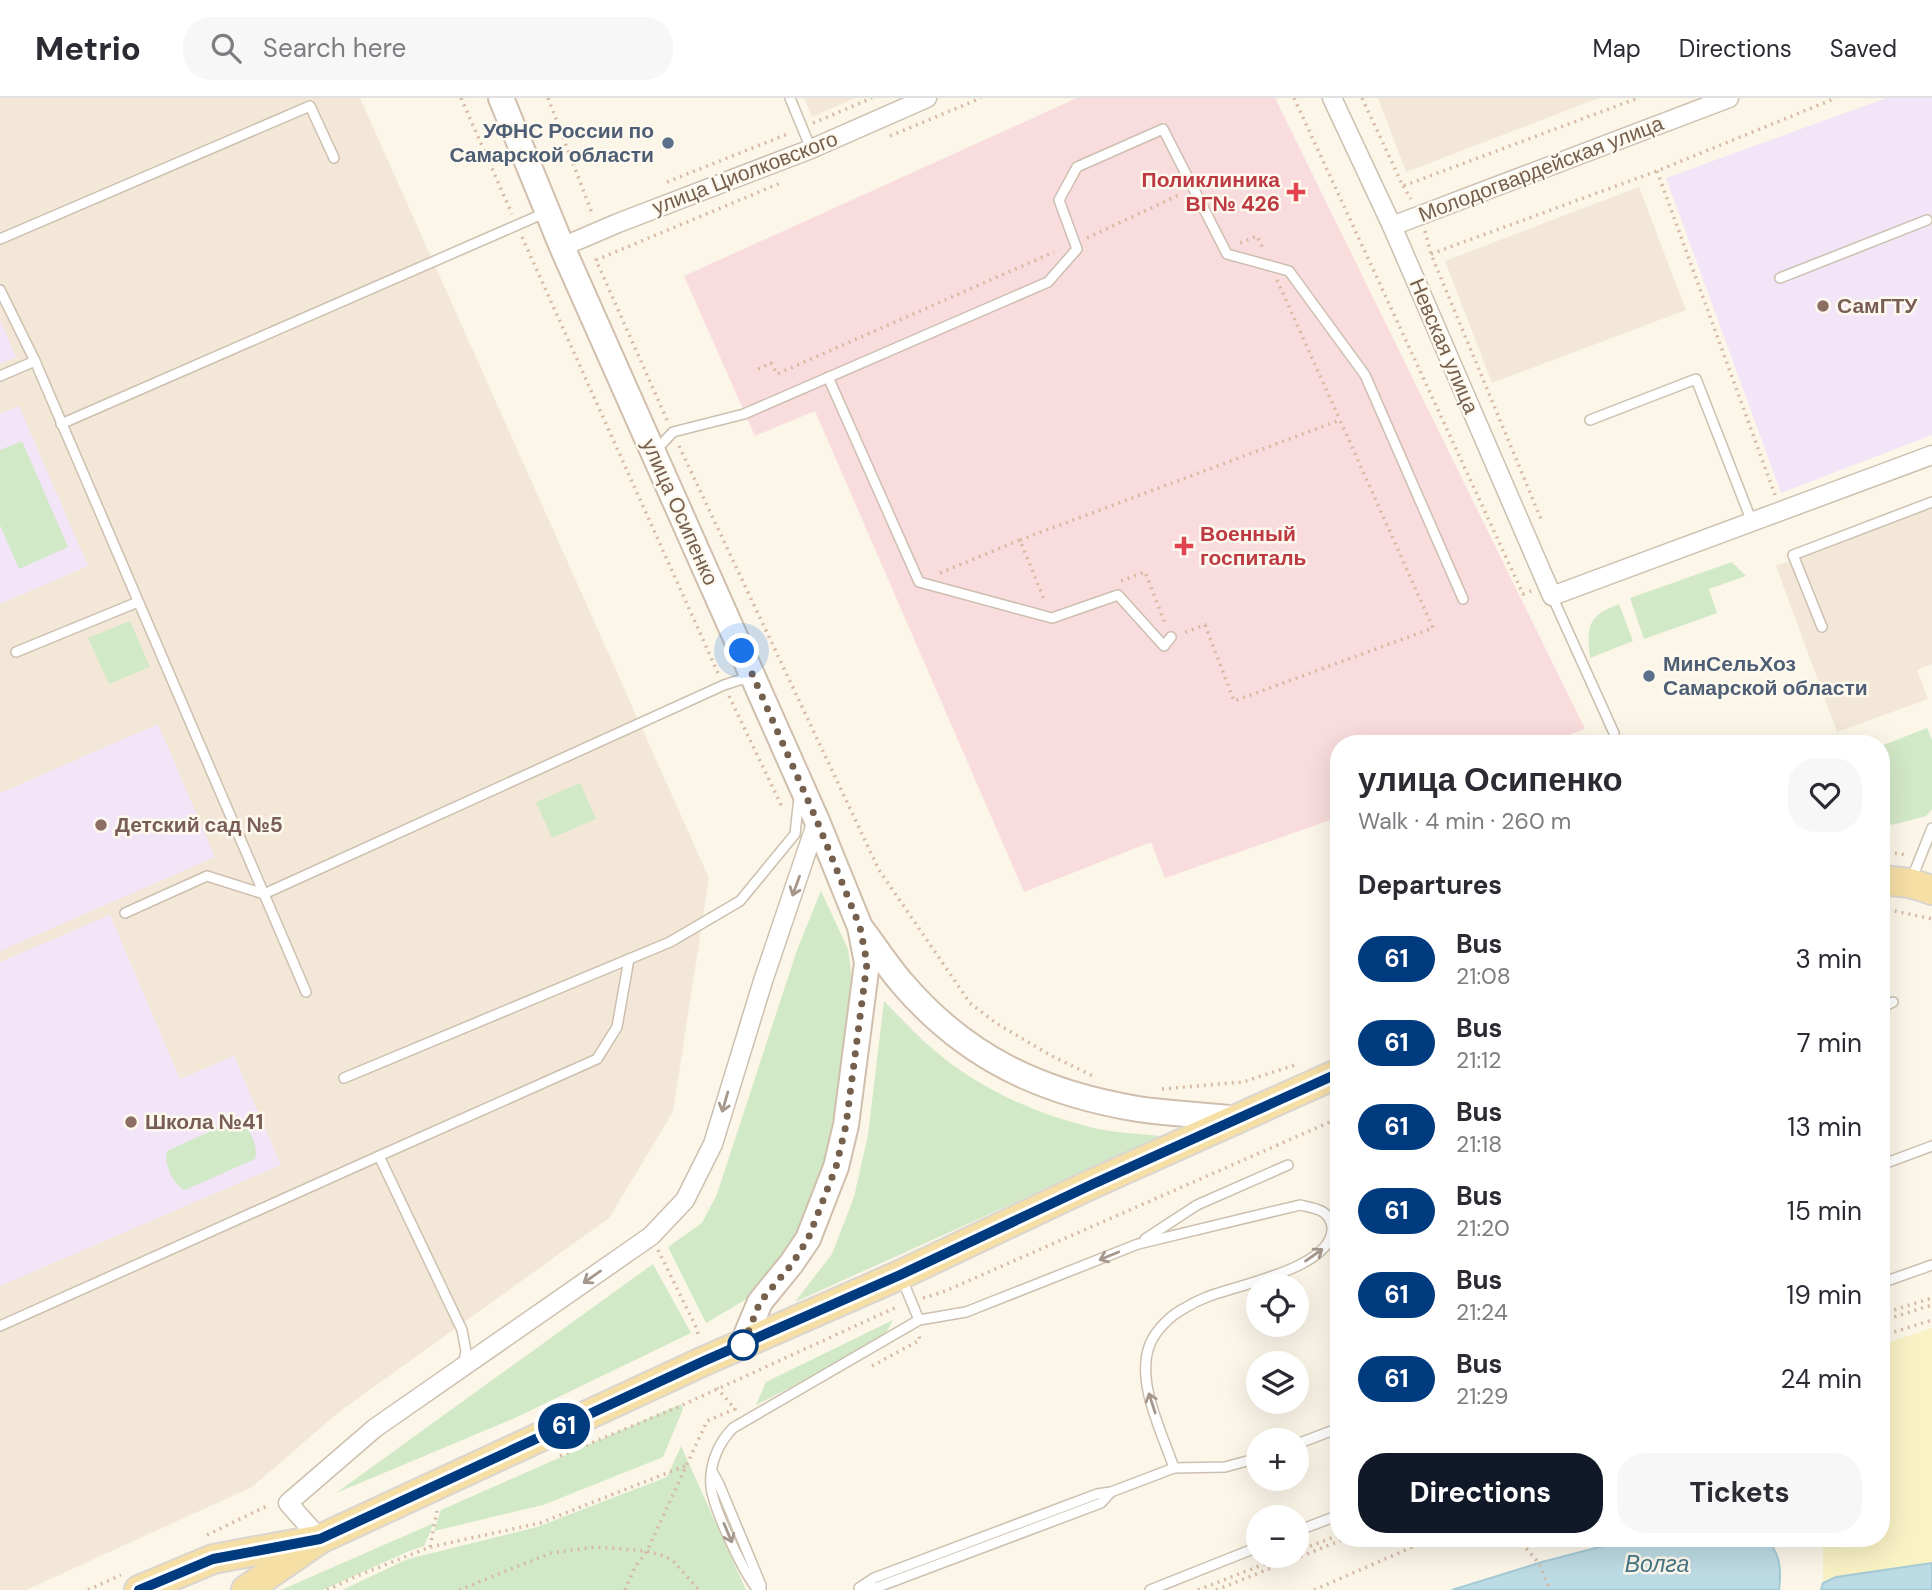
<!DOCTYPE html>
<meta charset="utf-8">
<style>
body{margin:0;font-family:"DM Sans",sans-serif;background:#f7f7f7;color:#2b2b33;height:100vh;display:flex;flex-direction:column;font-size:26px;white-space:nowrap}
*{box-sizing:border-box;margin:0}
p{font-size:23px;color:#7c7c81}
.icon{flex:none;width:38px;height:38px;fill:none;stroke:currentColor;stroke-width:2;stroke-linecap:round;stroke-linejoin:round}
.map{position:relative;flex:1;overflow:hidden}
.side{position:absolute;left:1330px;top:637px;width:560px;height:812px;display:flex;flex-direction:column;background:#fff;border-radius:28px;box-shadow:0 7px 28px #0002}
.side>*{flex:none}
.badge{padding:0 14px;border-radius:23px;font-size:24px;line-height:46px}
.tools{position:absolute;left:1246px;top:1176px;display:grid;gap:14px}
.tools a{display:grid;place-items:center;width:63px;height:63px;border-radius:50%;background:#fff;box-shadow:0 7px 28px #0002;font-size:35px}
.you{position:absolute;width:35px;height:35px;margin:-18px;border:5px solid #fff;border-radius:50%;background:#1a73e8;box-shadow:0 0 0 10px #1a73e833}
.map>.badge{position:absolute;translate:-50% -50%;box-shadow:0 0 0 4px #fff}
h2{padding:0 28px;font-size:26px;line-height:63px}
.round{display:grid;place-items:center;flex:none;width:74px;height:74px;border-radius:28px;background:#f7f7f7}
.overview{display:flex;align-items:center;justify-content:space-between;height:119px;padding:0 28px}
h1{font-size:33px;font-weight:700;line-height:52px}
.cta{display:flex;gap:14px;margin-top:auto;padding:14px 28px}
.cta a{flex:1;height:80px;border-radius:28px;background:#111827;color:#fff;font-size:28px;font-weight:700;line-height:80px;text-align:center}
.cta a+a{background:#f7f7f7;color:#2b2b33}
ul{padding:0;list-style:none}
li{display:flex;align-items:center;gap:21px;height:84px;padding:0 28px}
li div{flex:1}
li b{display:block;font-size:26px}
li em{font-style:normal}
li .badge{min-width:77px;font-weight:700;text-align:center}
header{display:flex;align-items:center;gap:42px;box-sizing:border-box;height:98px;padding:0 35px;background:#fff;border-bottom:2px solid #e1e1e2}
header strong{font-size:33px}
nav{display:flex;gap:38px;margin-inline-start:auto;font-size:24px}
.search{width:490px;height:63px;background:#f7f7f7;display:flex;align-items:center;gap:18px;box-sizing:border-box;padding:0 24px;border-radius:28px;color:#7c7c81;font-size:26px}
.map>svg:first-child{display:block}
.residential{fill:#f3e8d7}
.education{fill:#f3e5f8}
.medical{fill:#f9dcdd}
.green{fill:#d2e9c7}
.sand{fill:#f9f2c5}
.water{fill:#bddbe4;stroke:#a4cad6;stroke-width:2}
.lines{fill:none;stroke-linecap:round;stroke-linejoin:round}
.lane-casing{stroke:#cdbfaf;stroke-width:12}
.street-casing{stroke:#cdbfaf;stroke-width:21}
.secondary-casing{stroke:#d0bfac;stroke-width:28}
.primary-casing{stroke:#dbd5d1;stroke-width:32}
.path{stroke:#d5bba4;stroke-width:3.5;stroke-dasharray:2 5;stroke-linecap:butt}
.lane{stroke:#fff;stroke-width:9}
.street{stroke:#fff;stroke-width:18}
.secondary{stroke:#fff;stroke-width:24}
.primary{stroke:#f6dfa5;stroke-width:28}
.oneway{stroke:#a5978b}
.line-casing{stroke:#fff;stroke-width:16}
.line{stroke:#003b80;stroke-width:10}
.walk{stroke:#755f4d;stroke-width:7;stroke-dasharray:0 12.6}
.service-dot{fill:#5c6f8a;stroke:#fef9ef;stroke-width:2.5}
.health-dot{fill:#e0444e;stroke:#fef9ef;stroke-width:2.5}
.education-dot{fill:#8d6e63;stroke:#fef9ef;stroke-width:2.5}
.stop-dot{fill:#fff;stroke:#003b80;stroke-width:3.5}
.labels{text-anchor:middle;dominant-baseline:central;stroke-width:5;stroke-linejoin:round;paint-order:stroke}
.service-label{font-size:21px;font-weight:bold;fill:#4e5e75;stroke:#fef9ef;text-anchor:end}
.street-label{font-size:21px;fill:#755f4d;stroke:#fef9ef}
.health-label{font-size:21px;font-weight:bold;fill:#be3a42;stroke:#fef9ef;text-anchor:end}
.education-label{font-size:21px;font-weight:bold;fill:#785e54;stroke:#fef9ef;text-anchor:start}
.water-label{font-size:23px;font-style:italic;fill:#477786;stroke:#fef9ef}
</style>
<header>
<strong>Metrio</strong>
<div class="search"><svg class="icon" aria-label="search" viewBox="0 0 24 24"><circle cx="10" cy="10" r="6"/><path d="M15 15l6 6"/></svg>Search here</div>
<nav><a>Map</a><a>Directions</a><a>Saved</a></nav>
</header>
<div class="map">
<svg width="1932" height="1492" viewBox="0 0 1932 1492">
<rect width="100%" height="100%" fill="#fbf6e8"/>
<g class="residential">
<polygon points="0,0 360,0 709,780 673,1014 609,1120 339,1314 252,1389 26,1492 0,1492"/>
<polygon points="804,0 855,0 812,19"/>
<polygon points="1378,0 1599,0 1406,74"/>
<polygon points="1639,89 1686,212 1492,285 1445,163"/>
<polygon points="1932,411 1932,566 1917,572 1928,601 1837,634 1776,468"/>
</g>
<g class="education">
<polygon points="1886,0 1932,0 1932,337 1781,395 1666,80"/>
<polygon points="0,222 16,259 0,266"/>
<polygon points="19,308 88,468 0,506 0,316"/>
<polygon points="158,626 215,759 0,853 0,695"/>
<polygon points="110,817 180,981 234,958 281,1067 0,1188 0,864"/>
</g>
<polygon class="medical" points="1077,0 1275,0 1585,631 1545,646 1339,646 1339,719 1165,780 1151,744 1024,794 815,313 755,338 684,178"/>
<g class="green">
<polygon points="22,343 68,449 19,471 0,427 0,352"/>
<polygon points="1732,464 1746,478 1709,491 1717,515 1644,541 1630,500"/>
<path d="M 1619,506 L 1633,543 L 1590,560 C 1586,527 1588,518 1619,506 Z"/>
<polygon points="130,523 150,569 109,586 88,540"/>
<polygon points="1927,630 1932,642 1932,711 1926,718 1892,727 1881,714 1881,648"/>
<polygon points="580,685 596,721 552,740 536,704"/>
<polygon points="821,793 848,851 852,881 843,967 827,1056 805,1120 769,1181 745,1202 706,1225 668,1149 702,1125 717,1096 797,852"/>
<path d="M 884,903 C 900,919 916,937 934,952 C 982,993 1042,1019 1103,1032 C 1122,1035 1143,1036 1162,1038 L 795,1204 L 832,1156 L 854,1099 L 868,1037 Z"/>
<path d="M 237,1021 C 249,1028 259,1048 255,1061 L 185,1092 C 172,1086 164,1066 167,1053 Z"/>
<polygon points="653,1166 691,1235 517,1319 336,1395"/>
<polygon points="893,1222 885,1237 854,1257 756,1307 766,1284"/>
<polygon points="681,1306 683,1311 663,1359 543,1407 434,1433 441,1412"/>
<polygon points="681,1348 746,1492 342,1492 408,1461 537,1429 667,1379"/>
<polygon points="434,1425 424,1448 407,1454 323,1492 281,1492"/>
</g>
<polygon class="sand" points="1932,1230 1932,1465 1836,1479 1823,1485 1823,1440 1881,1440 1881,1247"/>
<g class="water">
<path d="M 1634,1440 L 1742,1440 L 1772,1448 C 1781,1461 1781,1476 1779,1492 L 1452,1492 L 1542,1464 Z"/>
<polygon points="1932,1465 1932,1492 1821,1492 1823,1485 1836,1479"/>
</g>
<g class="lines">
<g class="lane-casing">
<g id="lane">
<polyline points="790,0 811,51"/>
<polyline points="0,141 310,8 334,60"/>
<polyline points="1780,180 1927,122"/>
<polyline points="0,192 35,263 0,278"/>
<polyline points="35,263 264,796 724,587 752,578"/>
<polyline points="828,279 919,484 1052,520 1118,497 1164,548 1171,539"/>
<polyline points="1590,322 1696,281 1752,424"/>
<polyline points="61,326 547,114"/>
<polyline points="655,353 673,334 744,316 1048,184 1077,151 1059,102 1077,69 1163,31 1227,156 1289,173 1365,277 1463,501"/>
<polyline points="1552,498 1614,635"/>
<polyline points="1822,529 1793,457 1932,404"/>
<polyline points="16,554 138,504"/>
<polyline points="1912,780 1932,730"/>
<polyline points="125,815 207,778 264,796 306,894"/>
<polyline points="1881,910 1893,904"/>
<polyline points="344,980 670,844 740,803 795,736 799,699"/>
<polyline points="379,1058 597,961 617,929 629,861"/>
<polyline points="1881,1067 1932,1048"/>
<polyline points="1145,1141 1197,1107 1288,1067"/>
<polyline points="1881,1185 1932,1167"/>
<path d="M 919,1222 L 966,1214 L 1138,1146 L 1300,1107 C 1313,1110 1330,1111 1332,1129 C 1335,1170 1236,1187 1207,1199 C 1199,1202 1191,1206 1183,1211 C 1170,1218 1156,1232 1150,1246 C 1135,1283 1162,1334 1174,1370"/>
<polyline points="0,1228 379,1058 462,1232 466,1253 463,1268"/>
<polyline points="1297,1346 1339,1330"/>
<polyline points="713,1375 719,1386 761,1487 761,1492"/>
<polyline points="1297,1433 1339,1417"/>
<polyline points="859,1490 874,1480 1097,1396 1111,1394 1174,1370 1225,1369 1258,1360"/>
<polyline points="862,1490 878,1489 1101,1405 1111,1394"/>
<path d="M 758,1492 C 743,1474 714,1412 711,1389 C 709,1367 718,1345 733,1330 L 919,1222 L 902,1181"/>
<polyline points="1150,1492 1258,1449"/>
</g>
</g>
<g class="street-casing">
<g id="street">
<polyline points="1332,0 1392,128 1552,498 1932,357"/>
<polyline points="1392,128 1729,0"/>
<polyline points="562,149 618,125 811,51 927,0"/>
<polyline points="320,1441 288,1405 375,1330 651,1138 685,1102 713,1046 763,883 817,723"/>
</g>
</g>
<g class="secondary-casing">
<g id="secondary">
<polyline points="501,0 562,149 817,723 860,829 867,865 846,1027 836,1069 808,1141 791,1166 760,1204 742,1247"/>
<path d="M 863,833 C 876,850 888,869 902,885 C 966,960 1042,995 1138,1011 C 1171,1016 1206,1017 1239,1021"/>
</g>
</g>
<g class="primary-casing">
<g id="primary">
<polyline points="1881,782 1910,785 1932,792"/>
<polyline points="139,1492 213,1461 311,1443"/>
<polyline points="246,1492 320,1441 704,1263 900,1177 1092,1086 1339,975"/>
</g>
</g>
<g class="path">
<polyline points="461,0 512,116"/>
<polyline points="548,0 592,115"/>
<polyline points="1294,0 1523,496 1531,493"/>
<polyline points="1362,0 1403,88 1638,0"/>
<polyline points="813,25 872,0"/>
<polyline points="890,38 981,0"/>
<polyline points="1657,73 1775,397"/>
<polyline points="667,84 790,35"/>
<polyline points="1403,88 1411,101"/>
<polyline points="1425,133 1431,156 1541,421"/>
<polyline points="522,139 718,575"/>
<polyline points="1087,140 1181,96"/>
<polyline points="1240,145 1257,138 1264,153"/>
<polyline points="1431,156 1657,73 1836,0"/>
<polyline points="1277,182 1340,322"/>
<polyline points="758,271 771,265 777,276 1054,154"/>
<polyline points="667,322 596,162 783,84"/>
<polyline points="679,348 879,772 970,905 996,925 1050,957 1093,978"/>
<polyline points="1020,442 1340,322 1433,530 1234,603 1205,527 1183,535"/>
<polyline points="940,475 1020,442 1045,504"/>
<polyline points="1121,483 1145,474 1166,528"/>
<polyline points="729,598 783,711"/>
<polyline points="1881,753 1907,757"/>
<polyline points="1881,810 1932,821"/>
<polyline points="1162,991 1243,984 1295,967"/>
<polyline points="658,1152 697,1231 699,1240"/>
<polyline points="923,1200 943,1194 1339,1020"/>
<polyline points="1881,1216 1932,1200"/>
<polyline points="1881,1223 1932,1207"/>
<polyline points="1881,1238 1932,1222"/>
<polyline points="872,1268 920,1242 919,1238"/>
<polyline points="560,1358 678,1309 899,1208"/>
<polyline points="207,1437 269,1407"/>
<polyline points="1517,1440 1539,1465 1550,1492"/>
<polyline points="430,1449 437,1413"/>
<polyline points="1297,1453 1339,1437"/>
<polyline points="88,1492 121,1477"/>
<polyline points="327,1492 357,1478 430,1449 540,1425 685,1368"/>
<polyline points="459,1492 551,1455 596,1449 647,1453 664,1458 674,1464 699,1492"/>
<polyline points="625,1492 635,1469 647,1453 707,1323 735,1311 717,1290"/>
<polyline points="1198,1492 1285,1458"/>
<polyline points="1216,1492 1347,1440"/>
<polyline points="1314,1492 1433,1440"/>
</g>
<use href="#lane" class="lane"/>
<use href="#street" class="street"/>
<use href="#secondary" class="secondary"/>
<use href="#primary" class="primary"/>
</g>
<defs><path id="oneway-shaft" d="M-6 0H5M1.5-3L5.5 0L1.5 3" fill="none" stroke-width="1.6" stroke-linecap="round" stroke-linejoin="round" transform="scale(1.75)"/></defs>
<g class="oneway">
<use href="#oneway-shaft" transform="translate(796 788) rotate(110)"/>
<use href="#oneway-shaft" transform="translate(725 1004) rotate(106)"/>
<use href="#oneway-shaft" transform="translate(1314 1157) rotate(-35)"/>
<use href="#oneway-shaft" transform="translate(1109 1158) rotate(158)"/>
<use href="#oneway-shaft" transform="translate(592 1179) rotate(145)"/>
<use href="#oneway-shaft" transform="translate(1152 1305) rotate(-108)"/>
<use href="#oneway-shaft" transform="translate(728 1435) rotate(67)"/>
</g>
<g class="lines">
<g class="line-casing">
<polyline id="line" points="139,1492 213,1461 320,1441 704,1263 900,1177 1093,1086 1339,975"/>
</g>
<use href="#line" class="line"/>
<polyline class="walk" points="742,553 817,723 860,829 867,865 846,1027 836,1069 808,1141 792,1166 760,1204 743,1247"/>
</g>
<g class="service-dot">
<circle cx="668" cy="45" r="7"/>
<circle cx="1649" cy="578" r="7"/>
</g>
<g class="health-dot">
<path d="M1292.5 83.5h7v7h7v7h-7v7h-7v-7h-7v-7h7z"/>
<path d="M1180.5 437.5h7v7h7v7h-7v7h-7v-7h-7v-7h7z"/>
</g>
<g class="education-dot">
<circle cx="1823" cy="208" r="7"/>
<circle cx="101" cy="727" r="7"/>
<circle cx="131" cy="1024" r="7"/>
</g>
<circle class="stop-dot" cx="743" cy="1247" r="14"/>
<g class="labels">
<g class="service-label">
<text x="654" y="33">УФНС России по<tspan x="654" dy="24">Самарской области</tspan></text>
<text x="1663" y="566" text-anchor="start">МинСельХоз<tspan x="1663" dy="24">Самарской области</tspan></text>
</g>
<g class="street-label">
<text transform="translate(1541 71) rotate(-21)">Молодогвардейская улица</text>
<text transform="translate(745 75) rotate(-21)">улица Циолковского</text>
<text transform="translate(1444 248) rotate(67)">Невская улица</text>
<text transform="translate(680 414) rotate(66)">улица Осипенко</text>
</g>
<g class="health-label">
<text x="1280" y="82">Поликлиника<tspan x="1280" dy="24">ВГ№ 426</tspan></text>
<text x="1200" y="436" text-anchor="start">Военный<tspan x="1200" dy="24">госпиталь</tspan></text>
</g>
<g class="education-label">
<text x="1837" y="208">СамГТУ</text>
<text x="115" y="727">Детский сад №5</text>
<text x="145" y="1024">Школа №41</text>
</g>
<g class="water-label">
<text x="1657" y="1466">Волга</text>
</g>
</g>
</svg>
<div class="tools">
<a><svg class="icon" aria-label="locate" viewBox="0 0 24 24"><circle cx="12" cy="12" r="6"/><path d="M12 2v4M12 18v4M2 12h4M18 12h4"/></svg></a>
<a><svg class="icon" aria-label="layers" viewBox="0 0 24 24"><path d="M12 4l9 5-9 5-9-5zM3 14l9 5 9-5"/></svg></a>
<a>+</a>
<a>−</a>
</div>
<div class="you" style="left:742px;top:553px"></div>
<b class="badge" style="left:564px;top:1328px;background:#003b80;color:#fff">61</b>
<section class="side">
<div class="overview"><div><h1>улица Осипенко</h1><p>Walk · 4 min · 260 m</p></div><a class="round"><svg class="icon" aria-label="heart" viewBox="0 0 24 24"><path d="M12 20l-8-8c-3-5 5-10 8-4 3-6 11-1 8 4z"/></svg></a></div>
<h2>Departures</h2>
<ul>
<li><span class="badge" style="background:#003b80;color:#fff">61</span><div><b>Bus</b><p>21:08</p></div><em>3 min</em></li>
<li><span class="badge" style="background:#003b80;color:#fff">61</span><div><b>Bus</b><p>21:12</p></div><em>7 min</em></li>
<li><span class="badge" style="background:#003b80;color:#fff">61</span><div><b>Bus</b><p>21:18</p></div><em>13 min</em></li>
<li><span class="badge" style="background:#003b80;color:#fff">61</span><div><b>Bus</b><p>21:20</p></div><em>15 min</em></li>
<li><span class="badge" style="background:#003b80;color:#fff">61</span><div><b>Bus</b><p>21:24</p></div><em>19 min</em></li>
<li><span class="badge" style="background:#003b80;color:#fff">61</span><div><b>Bus</b><p>21:29</p></div><em>24 min</em></li>
</ul>
<div class="cta"><a>Directions</a><a>Tickets</a></div>
</section>
</div>
